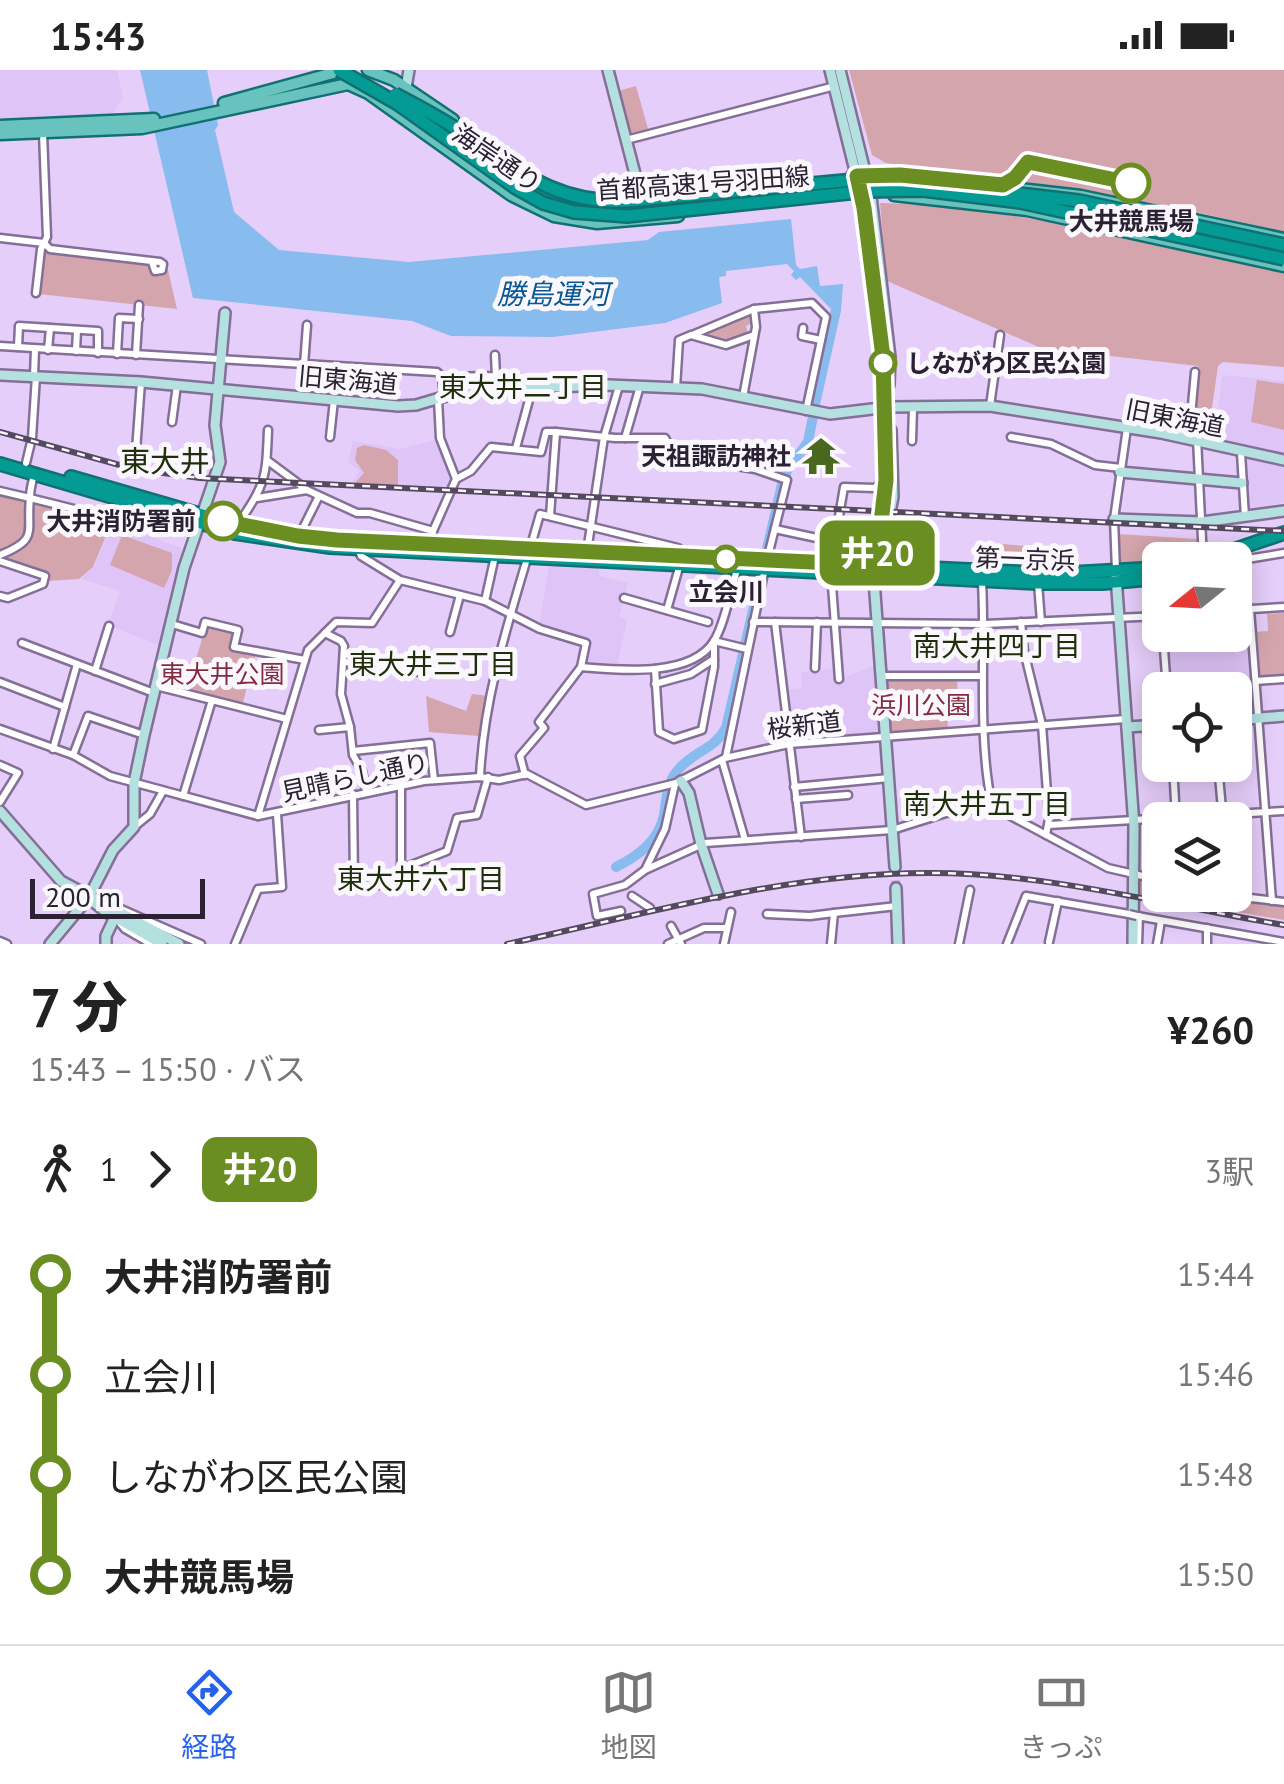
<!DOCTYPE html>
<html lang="ja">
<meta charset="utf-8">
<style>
body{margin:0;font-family:"PT Sans","Noto Sans JP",sans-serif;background:#f6f6f6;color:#222;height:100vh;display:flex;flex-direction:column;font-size:38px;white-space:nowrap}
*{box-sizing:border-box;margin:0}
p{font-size:32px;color:#767676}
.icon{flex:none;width:55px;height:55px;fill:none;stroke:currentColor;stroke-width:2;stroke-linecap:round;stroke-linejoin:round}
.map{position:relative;height:874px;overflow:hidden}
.drawer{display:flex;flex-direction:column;background:#fff;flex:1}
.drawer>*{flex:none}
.badge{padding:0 20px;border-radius:15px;font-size:35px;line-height:65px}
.needle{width:65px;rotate:252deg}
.controls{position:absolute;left:1142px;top:472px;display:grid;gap:20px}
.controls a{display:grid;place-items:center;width:110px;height:110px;border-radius:15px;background:#fff;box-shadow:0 5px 25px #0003;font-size:50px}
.scale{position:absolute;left:30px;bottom:25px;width:175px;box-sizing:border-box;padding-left:10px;border:5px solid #2a2232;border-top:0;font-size:28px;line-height:35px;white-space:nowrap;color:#2a2232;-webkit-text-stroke:8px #fbf8fd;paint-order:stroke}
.map>.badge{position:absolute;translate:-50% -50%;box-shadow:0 0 0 5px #fff}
.legs{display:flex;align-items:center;gap:15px;height:110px;padding:0 30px;font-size:32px}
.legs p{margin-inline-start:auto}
.summary{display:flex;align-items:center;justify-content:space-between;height:170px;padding:0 30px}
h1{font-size:55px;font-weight:800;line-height:75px}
ul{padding:0 30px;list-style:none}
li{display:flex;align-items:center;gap:35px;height:100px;font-size:38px}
li i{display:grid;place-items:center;width:15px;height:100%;margin:0 12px;background:currentColor}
li i::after{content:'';width:25px;height:25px;margin:-12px;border:8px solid;border-radius:50%;background:#fff}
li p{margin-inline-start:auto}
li:first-child i{background:linear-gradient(#0000 50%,currentColor 0)}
li:last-child i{background:linear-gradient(currentColor 50%,#0000 0)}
.status{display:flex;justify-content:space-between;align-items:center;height:70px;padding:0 50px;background:#fff;direction:ltr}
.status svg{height:28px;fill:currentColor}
.tabs{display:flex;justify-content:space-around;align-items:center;height:140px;border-top:2px solid #e0e0e0;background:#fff;font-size:28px;color:#767676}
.tabs a{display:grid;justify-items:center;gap:5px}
.tabs .active{color:#2563eb}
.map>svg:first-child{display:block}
.built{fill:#dfc4f7}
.green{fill:#d4a5ac}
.water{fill:#8be}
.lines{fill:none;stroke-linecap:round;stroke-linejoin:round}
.river{stroke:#8be;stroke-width:10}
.secondary-tunnel{stroke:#c0acd2;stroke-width:9;stroke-dasharray:9 4.5;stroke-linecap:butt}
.street-casing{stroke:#846f97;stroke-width:11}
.secondary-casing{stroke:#846f97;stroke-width:14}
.primary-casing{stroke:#117172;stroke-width:15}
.highway-casing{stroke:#117172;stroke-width:16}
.street{stroke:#fff;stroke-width:6}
.secondary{stroke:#b4e1df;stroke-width:9}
.primary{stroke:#68c3bf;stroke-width:10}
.highway{stroke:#049b94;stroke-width:11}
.rail-casing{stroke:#554960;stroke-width:6}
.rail{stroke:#fbf8fd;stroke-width:2.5;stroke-dasharray:8;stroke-linecap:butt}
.street-bridge-casing{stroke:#846f97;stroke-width:11;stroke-linecap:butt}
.highway-bridge-casing{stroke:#117172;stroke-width:16;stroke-linecap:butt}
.street-bridge{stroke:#fff;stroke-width:6}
.highway-bridge{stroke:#049b94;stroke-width:11}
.line-1-casing{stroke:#fff;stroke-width:22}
.line-1{stroke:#6b8e23;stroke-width:15}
.stop-1-dot{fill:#fff;stroke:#6b8e23;stroke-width:5}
.labels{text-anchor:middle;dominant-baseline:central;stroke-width:10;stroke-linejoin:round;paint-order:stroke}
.street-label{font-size:25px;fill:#2a2232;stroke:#fbf8fd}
.stop-label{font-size:25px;font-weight:bold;fill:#2a2232;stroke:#fbf8fd}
.poi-label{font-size:25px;font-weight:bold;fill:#2a2232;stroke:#fbf8fd;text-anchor:end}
.park-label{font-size:25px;fill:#822b41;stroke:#fbf8fd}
.water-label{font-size:28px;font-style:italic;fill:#065794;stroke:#fbf8fd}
.neighbourhood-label{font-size:28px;fill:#202f0b;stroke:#fbf8fd}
.quarter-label{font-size:30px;fill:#202f0b;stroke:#fbf8fd}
</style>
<div class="status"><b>15:43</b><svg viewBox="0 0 49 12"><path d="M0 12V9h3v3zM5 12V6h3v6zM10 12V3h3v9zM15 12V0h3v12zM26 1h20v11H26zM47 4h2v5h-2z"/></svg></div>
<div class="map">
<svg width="1284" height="874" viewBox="0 0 1284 874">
<rect width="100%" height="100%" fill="#e5cefa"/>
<g class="built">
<polygon points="0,0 117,0 123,27 112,44 0,49"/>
<polygon points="1222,305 1284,311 1284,386 1239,379 1215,370"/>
<polygon points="435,370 439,372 452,407 447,419 351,414 360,401 348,392 353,371 399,379"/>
<polygon points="1247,389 1284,396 1284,432 1250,439 1247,436 1244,392"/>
<polygon points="112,453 182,478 163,577 108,555 120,521 81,509 94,497"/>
<polygon points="549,495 599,498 599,506 628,513 619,547 627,550 617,597 583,595 588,572 539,556"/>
<polygon points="1244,545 1248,548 1253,619 1235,622 1169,620 1165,565 1235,565 1235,546"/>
<polygon points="877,594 881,662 791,670 785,620 802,618 801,602 835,599 837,611"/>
</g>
<g class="green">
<path d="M 849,0 L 1284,0 L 1284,162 C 1153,131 1020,109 886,93 L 872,85 Z"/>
<polygon points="636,16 648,59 631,63 618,21"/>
<path d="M 880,133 C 1012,136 1154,174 1284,203 L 1284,297 L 1223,292 L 1218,296 L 1208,365 L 1194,363 L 1198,296 L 1041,278 L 887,211 Z"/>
<polygon points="43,182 151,194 160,203 168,200 177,239 39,224"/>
<polygon points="750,243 754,252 746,256 748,264 725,272 703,267 703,264"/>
<polygon points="1257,310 1284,314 1284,360 1251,352"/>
<polygon points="364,375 386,380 398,390 398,416 354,414 364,403 355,390 357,378"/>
<polygon points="0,426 78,442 110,456 93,497 79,509 47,511 4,491 0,481"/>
<polygon points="897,453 937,456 933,492 901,491 901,487 891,487"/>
<polygon points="1118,464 1197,469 1199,483 1120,496"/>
<polygon points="122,465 172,483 172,500 164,518 110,495"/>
<polygon points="989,473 1065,479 1064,499 989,495"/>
<polygon points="1284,543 1284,607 1262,609 1257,602 1255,562 1268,561 1267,544"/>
<polygon points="206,555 235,561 231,578 256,583 242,636 186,621 189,600 193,600"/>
<polygon points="884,608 957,610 958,628 947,629 948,659 889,662"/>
<polygon points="472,624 488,626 479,666 429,662 426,626 466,641"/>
<polygon points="1138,808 1160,811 1160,825 1216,825 1284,834 1284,850 1137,825"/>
</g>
<polygon class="water" points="140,0 207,0 218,55 215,60 234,142 279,180 409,192 648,170 659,162 791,149 796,195 800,199 817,196 820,216 843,214 841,241 817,348 810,346 831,239 800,207 796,210 791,205 794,201 787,194 726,201 726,206 719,207 722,233 665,253 553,267 451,266 412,251 193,228"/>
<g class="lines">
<path class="river" d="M 616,797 C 638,786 659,771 664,745 C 667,728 666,714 678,700 C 692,682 714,680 726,658 L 782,414 L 788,399 L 808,372 L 815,336"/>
<polyline class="secondary-tunnel" points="895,797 896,818"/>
<g class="street-casing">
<g id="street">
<polyline points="626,70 835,16"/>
<polyline points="0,168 44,173 50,179 160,192 163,194 162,200 155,201 152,192"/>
<polyline points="36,223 41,179 47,167 43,63"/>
<polyline points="803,258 802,266 821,270"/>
<polyline points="692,265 754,239"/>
<polyline points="0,276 437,302 442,307 444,327"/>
<polyline points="18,277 19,256 98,261 98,283"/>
<polyline points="48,280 50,258"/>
<polyline points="76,281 77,260"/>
<polyline points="117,284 119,248 139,249"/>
<polyline points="136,285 139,235"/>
<polyline points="304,295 307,255"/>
<polyline points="34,306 35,279"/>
<polyline points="442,307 496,306 495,285"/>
<polyline points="676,318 679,270 691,265 726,275 754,265"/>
<polyline points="743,327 756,257 754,239 812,233 826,247 806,341"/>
<polyline points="990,336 1000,265"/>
<polyline points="172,352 177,315"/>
<polyline points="330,367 334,330"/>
<polyline points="1011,367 1051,374 1095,395 1121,398"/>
<polyline points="625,368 640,316"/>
<polyline points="1189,368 1195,302"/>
<polyline points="1197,369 1203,489"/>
<polyline points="912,371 913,337"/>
<polyline points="516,378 532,319"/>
<polyline points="136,381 141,312"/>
<polyline points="1241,383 1245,447"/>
<polyline points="268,391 307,420"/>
<polyline points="26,393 32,368 36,306"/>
<polyline points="456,409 471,401 491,377 541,382 546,362 556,362"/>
<polyline points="0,421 30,428"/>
<polyline points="30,428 78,440 110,454"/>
<polyline points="257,428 307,420 357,443 370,443 433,461"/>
<polyline points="550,446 556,362 615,368 665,368 675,386 755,399 787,410 765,498 726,687"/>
<path d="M 239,453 C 266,412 266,409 268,360"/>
<polyline points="775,459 877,481"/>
<polyline points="299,466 319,426"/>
<polyline points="431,475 433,461 456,409 440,368 438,329"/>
<polyline points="358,479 361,486 400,510 485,531 540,559 586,573 581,597 539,652 544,658 520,686 525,705"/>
<polyline points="587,482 604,367 619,316"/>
<path d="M 0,485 C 40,469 26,462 30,428 C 30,421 32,412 34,405"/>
<polyline points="0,491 45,506 43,514 8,528 0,526"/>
<polyline points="1235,491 1284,483"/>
<polyline points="831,493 844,417 874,418 887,411"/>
<polyline points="1116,501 1114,449 1127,358"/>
<polyline points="831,502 839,609"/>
<path d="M 982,512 C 986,586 977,663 992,736"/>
<polyline points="1038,513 1041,552"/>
<polyline points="624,528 708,552"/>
<polyline points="485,531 495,486"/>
<polyline points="1250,539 1272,831"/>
<polyline points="667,540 680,494"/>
<polyline points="1235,540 1284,537"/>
<polyline points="753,552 985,554 1160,546"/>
<polyline points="775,552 801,767"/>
<polyline points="1021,552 1024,581 1042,655 1049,749 1046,765"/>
<polyline points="172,554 202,563 205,552 238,560 234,577 305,590"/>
<polyline points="450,562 460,525"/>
<polyline points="325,563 341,571 344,576 341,624 350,657 353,685 362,701 366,721"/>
<polyline points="1163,565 1167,620"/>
<polyline points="22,573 154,623"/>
<polyline points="345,592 419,602"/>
<path d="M 581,597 C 618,600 691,608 714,571 C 725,554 731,517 738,497"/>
<polyline points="815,598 817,552"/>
<polyline points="655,599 659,662 674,669 702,660 714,597 714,571 747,579"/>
<polyline points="95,601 109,556"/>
<polyline points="882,606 982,606"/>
<polyline points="1256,611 1284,609"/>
<polyline points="0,612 65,637"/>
<polyline points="655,614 691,604 714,589"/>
<polyline points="156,616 287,649"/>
<polyline points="0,659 73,685 110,706 258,746 424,711 480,707 499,710 527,704 586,735 676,713 725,688 789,674 1126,649"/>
<polyline points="319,660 350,657"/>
<polyline points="53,679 77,594"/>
<polyline points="353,681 430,673 434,710"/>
<polyline points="73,685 88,646 144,665"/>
<polyline points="722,690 745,770"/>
<polyline points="0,695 18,703 0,732"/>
<polyline points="1173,695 1176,749"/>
<polyline points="1218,695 1223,750"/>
<path d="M 480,707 C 484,617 516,530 540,444 L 678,478 L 677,486"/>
<polyline points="794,717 889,708"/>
<polyline points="353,724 354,814 379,815 401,810 401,715"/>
<polyline points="183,726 212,630"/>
<polyline points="796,729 848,725"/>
<polyline points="258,746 308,580 336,552 372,553 400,510"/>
<polyline points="1049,755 1284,741"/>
<polyline points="134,757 150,744 163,721"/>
<polyline points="401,799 447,781 457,748 477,745 488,707"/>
<polyline points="645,800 705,773 892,760 946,743 992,736 1108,798 1160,810"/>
<polyline points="1225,825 1284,832"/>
<polyline points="632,826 650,838"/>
<polyline points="112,835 201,874"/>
<polyline points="621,841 597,846 593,824 625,815 645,800 665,759 675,714"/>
<polyline points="767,844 810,846 834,843"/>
<polyline points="1137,846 1284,872"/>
<polyline points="120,853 125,859 151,874"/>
<polyline points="671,856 681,874"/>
<polyline points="0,871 7,874"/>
<polyline points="1049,872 1058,831"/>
<polyline points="235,874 258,819 282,817 277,744"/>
<polyline points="668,874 704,858 726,858"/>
<polyline points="724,874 731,842"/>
<polyline points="831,874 834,843 897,836"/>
<polyline points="959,874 970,820"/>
<polyline points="1007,874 1026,826 1129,844"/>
<polyline points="1138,874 1139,846"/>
<polyline points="1157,874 1161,851"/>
<polyline points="1207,874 1207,858"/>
</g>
</g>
<g class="secondary-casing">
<g id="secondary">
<polyline points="608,0 641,127"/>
<polyline points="830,0 864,137 883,287 887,411 874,510 895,797"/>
<polyline points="840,0 871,126 890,287 889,315"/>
<polyline points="406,18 409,0"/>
<polyline points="0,305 141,312 398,336 416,335 467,320 609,315 702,319 830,344 889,337 990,336 1161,363 1284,390"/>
<polyline points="1120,402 1242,413"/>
<polyline points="1114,449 1202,452 1284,441"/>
<polyline points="880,493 893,427 891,360"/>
<polyline points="1116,506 1134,756 1133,874"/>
<polyline points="1235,650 1284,646"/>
<polyline points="1127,657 1160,655"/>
<polyline points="681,711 689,723 701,774 718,824"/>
<polyline points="0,741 61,811 179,874"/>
<polyline points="896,818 898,874"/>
<polyline points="90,829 106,842 162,874"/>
<polyline points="50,874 89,827 113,780 134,757 134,713 144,665 184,498 220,392 215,355 225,243"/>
<polyline points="106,874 106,866 115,847"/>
</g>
</g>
<g class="primary-casing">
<g id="primary">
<polyline points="368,0 394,10 453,50"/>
<polyline points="224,33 344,0"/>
<polyline points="0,56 154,49"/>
<polyline points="0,64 142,58 348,14 368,23 511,125 554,146 597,153 678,146"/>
<polyline points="852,106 900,105 1081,126 1284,169"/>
<polyline points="894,125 1027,140 1284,196"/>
</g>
</g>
<g class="highway-casing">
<g id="highway">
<path d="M 430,47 C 515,110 561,157 675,131"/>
<polyline points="1066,134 1284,182"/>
<polyline points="0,394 235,463 330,477 1038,513 1103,513 1160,508"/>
<polyline points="71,407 223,451 295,466"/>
<polyline points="398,473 509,479"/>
<polyline points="758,490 1054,504 1160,498"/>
<polyline points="1204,490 1284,463"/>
</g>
</g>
<use href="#street" class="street"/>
<use href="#secondary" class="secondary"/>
<use href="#primary" class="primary"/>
<use href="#highway" class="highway"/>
<g class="rail-casing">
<g id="rail">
<polyline points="0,362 134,399 200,408 1284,461"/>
<path d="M 507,874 C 646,844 789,802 932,803 C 1048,803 1170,836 1284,855"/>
</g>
</g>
<use href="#rail" class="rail"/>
<g class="street-bridge-casing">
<polyline id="street-bridge" points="1129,844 1137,846"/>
</g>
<g class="highway-bridge-casing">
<g id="highway-bridge">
<polyline points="339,0 398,34 516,118 543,133 574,142 627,146 867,121 923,120 1020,132 1284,189"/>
<path d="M 395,24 C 416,35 437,46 457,59 C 516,97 551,134 627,131 L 855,110 L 931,114"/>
<polyline points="994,121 1079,131 1284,175"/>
</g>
</g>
<use href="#street-bridge" class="street-bridge"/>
<use href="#highway-bridge" class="highway-bridge"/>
</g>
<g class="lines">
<g class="line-1-casing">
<polyline id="line-1" points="223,451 298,466 337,470 876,495 886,410 883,287 864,138 857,106 900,105 1003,115 1015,108 1028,92 1131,113"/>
</g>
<use href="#line-1" class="line-1"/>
</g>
<defs>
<g id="temple-bare" transform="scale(3)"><path d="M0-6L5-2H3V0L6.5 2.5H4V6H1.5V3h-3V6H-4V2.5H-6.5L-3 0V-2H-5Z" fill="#4a681d" stroke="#fbf8fd" stroke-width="2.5" paint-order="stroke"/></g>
</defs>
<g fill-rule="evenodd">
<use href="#temple-bare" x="821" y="386"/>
</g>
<g class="stop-1-dot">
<circle cx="1131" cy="113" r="18"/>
<circle cx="883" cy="293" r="12"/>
<circle cx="223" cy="451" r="18"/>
<circle cx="726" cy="489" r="12"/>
</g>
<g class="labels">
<g class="street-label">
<text transform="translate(497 88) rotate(34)">海岸通り</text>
<text transform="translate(703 113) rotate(-4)">首都高速1号羽田線</text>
<text transform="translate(348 310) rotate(5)">旧東海道</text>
<text transform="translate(1175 348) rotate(11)">旧東海道</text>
<text transform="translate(1025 489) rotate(2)">第一京浜</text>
<text transform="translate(804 655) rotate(-7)">桜新道</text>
<text transform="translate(355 707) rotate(-12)">見晴らし通り</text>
</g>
<g class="stop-label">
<text x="1131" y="151">大井競馬場</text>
<text x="906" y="293" text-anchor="start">しながわ区民公園</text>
<text x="196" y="451" text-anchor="end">大井消防署前</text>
<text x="726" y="522">立会川</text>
</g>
<g class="poi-label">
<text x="791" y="386">天祖諏訪神社</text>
</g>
<g class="park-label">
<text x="222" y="604">東大井公園</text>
<text x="921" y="635">浜川公園</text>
</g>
<g class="water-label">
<text x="553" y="223">勝島運河</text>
</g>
<g class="neighbourhood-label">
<text x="523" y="316">東大井二丁目</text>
<text x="997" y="575">南大井四丁目</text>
<text x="433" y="593">東大井三丁目</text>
<text x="987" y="733">南大井五丁目</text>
<text x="421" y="808">東大井六丁目</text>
</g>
<g class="quarter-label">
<text x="165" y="390">東大井</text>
</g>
</g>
</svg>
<div class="controls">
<a><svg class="needle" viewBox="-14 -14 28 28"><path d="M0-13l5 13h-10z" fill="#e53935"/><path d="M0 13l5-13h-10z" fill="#767676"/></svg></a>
<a><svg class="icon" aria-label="locate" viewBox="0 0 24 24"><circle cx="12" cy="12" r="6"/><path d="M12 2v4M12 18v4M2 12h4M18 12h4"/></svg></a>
<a><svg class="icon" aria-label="layers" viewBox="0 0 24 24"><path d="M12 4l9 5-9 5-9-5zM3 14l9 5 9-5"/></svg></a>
</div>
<div class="scale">200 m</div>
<b class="badge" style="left:877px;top:483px;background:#6b8e23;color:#fff">井20</b>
</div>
<section class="drawer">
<div class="summary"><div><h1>7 分</h1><p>15:43 – 15:50 · バス</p></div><b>¥260</b></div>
<div class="legs"><svg class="icon" aria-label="walk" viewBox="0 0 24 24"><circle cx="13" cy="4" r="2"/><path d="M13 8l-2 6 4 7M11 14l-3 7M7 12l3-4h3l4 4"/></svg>1<svg class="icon" aria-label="forward" viewBox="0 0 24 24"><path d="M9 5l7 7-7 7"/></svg><b class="badge" style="background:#6b8e23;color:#fff">井20</b><p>3駅</p></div>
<ul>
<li><i style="color:#6b8e23"></i><b>大井消防署前</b><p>15:44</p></li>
<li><i style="color:#6b8e23"></i><span>立会川</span><p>15:46</p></li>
<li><i style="color:#6b8e23"></i><span>しながわ区民公園</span><p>15:48</p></li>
<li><i style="color:#6b8e23"></i><b>大井競馬場</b><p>15:50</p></li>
</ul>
</section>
<nav class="tabs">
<a class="active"><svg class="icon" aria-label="directions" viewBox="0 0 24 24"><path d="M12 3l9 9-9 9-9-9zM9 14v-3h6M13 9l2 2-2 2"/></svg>経路</a>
<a><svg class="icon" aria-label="map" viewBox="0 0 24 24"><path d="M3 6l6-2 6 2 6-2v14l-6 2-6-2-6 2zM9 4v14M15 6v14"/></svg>地図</a>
<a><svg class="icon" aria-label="tickets" viewBox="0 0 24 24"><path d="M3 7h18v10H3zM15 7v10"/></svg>きっぷ</a>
</nav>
